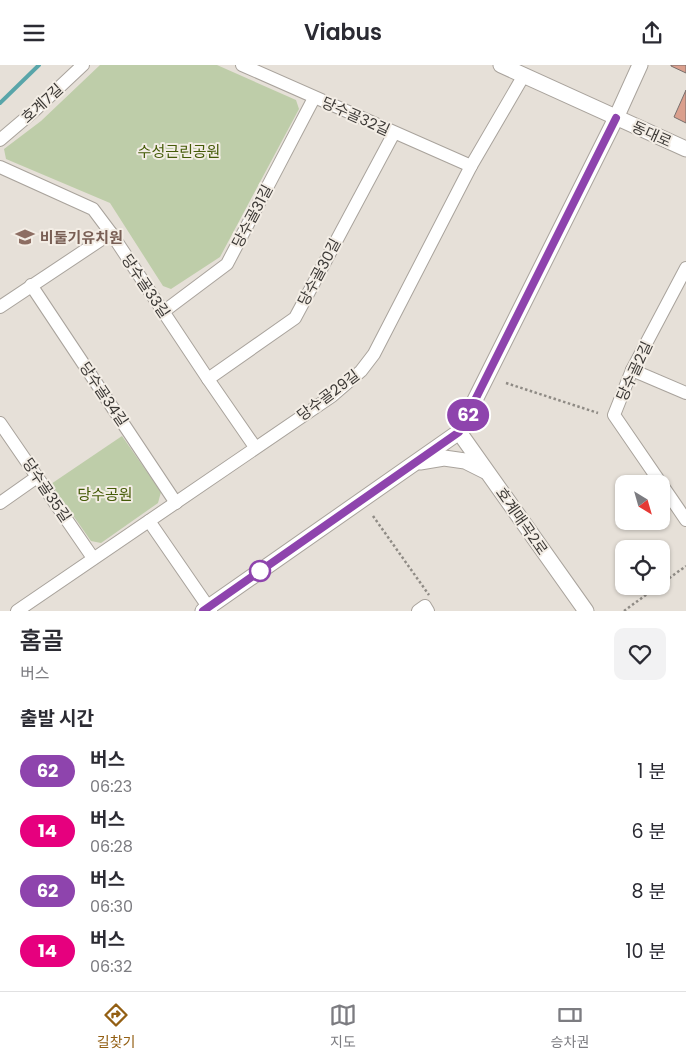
<!DOCTYPE html>
<html lang="ko">
<meta charset="utf-8">
<style>
body{margin:0;font-family:Poppins,"Noto Sans KR",sans-serif;background:#f2f2f3;color:#2b2b33;height:100vh;display:flex;flex-direction:column;font-size:19px;white-space:nowrap}
*{box-sizing:border-box;margin:0}
p{font-size:16px;color:#7c7c81}
.icon{flex:none;width:28px;height:28px;fill:none;stroke:currentColor;stroke-width:2;stroke-linecap:round;stroke-linejoin:round}
.map{position:relative;height:546px;overflow:hidden}
.side{display:flex;flex-direction:column;background:#fff;flex:1}
.side>*{flex:none}
.badge{padding:0 10px;border-radius:16px;font-size:18px;line-height:32px}
.needle{width:32px;rotate:143deg}
.controls{position:absolute;left:615px;top:410px;display:grid;gap:10px}
.controls a{display:grid;place-items:center;width:55px;height:55px;border-radius:10px;background:#fff;box-shadow:0 1px 4px #0004;font-size:25px}
.map>.badge{position:absolute;translate:-50% -50%;box-shadow:0 0 0 2px #fff}
h2{padding:0 20px;font-size:19px;line-height:45px}
.round{display:grid;place-items:center;flex:none;width:52px;height:52px;border-radius:10px;background:#f2f2f3}
.summary{display:flex;align-items:center;justify-content:space-between;height:85px;padding:0 20px}
h1{font-size:24px;font-weight:600;line-height:38px}
ul{padding:0;list-style:none}
li{display:flex;align-items:center;gap:15px;height:60px;padding:0 20px}
li div{flex:1}
li b{display:block;font-size:19px}
li em{font-style:normal}
li .badge{min-width:55px;font-weight:700;text-align:center}
header{display:flex;justify-content:space-between;align-items:center;height:65px;padding:0 20px;background:#fff;font-size:22px;font-weight:600}
.dock{display:flex;justify-content:space-around;align-items:center;height:70px;border-top:1px solid #e1e1e2;background:#fff;font-size:14px;color:#7c7c81}
.dock a{display:grid;justify-items:center;gap:2px}
.dock .selected{color:#935f13}
.map>svg:first-child{display:block}
.green{fill:#becda9}
.lines{fill:none;stroke-linecap:round;stroke-linejoin:round}
.stream{stroke:#59a5a9;stroke-width:4}
.building{fill:#da9f8d;stroke:#786f6c}
.minor-casing{stroke:#a9a39c;stroke-width:14}
.tertiary-casing{stroke:#a9a39c;stroke-width:17}
.path{stroke:#8f8b85;stroke-width:2.5;stroke-dasharray:2.5 2.5;stroke-linecap:butt}
.minor{stroke:#fff;stroke-width:12}
.tertiary{stroke:#fff;stroke-width:15}
.line-casing{stroke:#fff;stroke-width:11}
.line{stroke:#8e44ad;stroke-width:8}
.stop-dot{fill:#fff;stroke:#8e44ad;stroke-width:2.5}
.labels{text-anchor:middle;dominant-baseline:central;stroke-width:4;stroke-linejoin:round;paint-order:stroke}
.street-label{font-size:15px;fill:#3c3936;stroke:#f3ede5}
.park-label{font-size:15px;fill:#455b08;stroke:#f3ede5}
.education-label{font-size:15px;font-weight:bold;fill:#785e54;stroke:#f3ede5;text-anchor:start}
</style>
<header><svg class="icon" aria-label="menu" viewBox="0 0 24 24"><path d="M4 6h16M4 12h16M4 18h16"/></svg>Viabus<svg class="icon" aria-label="share" viewBox="0 0 24 24"><path d="M12 15V3M7 8l5-5 5 5M5 13v7h14v-7"/></svg></header>
<div class="map">
<svg width="686" height="546" viewBox="0 0 686 546">
<rect width="100%" height="100%" fill="#e6e0d8"/>
<g class="green">
<polygon points="100,0 217,0 296,35 299,44 220,192 171,224 163,221 110,138 6,94 4,84 41,56"/>
<polygon points="122,371 161,427 158,438 101,478 91,476 51,419"/>
</g>
<g class="lines">
<polyline class="stream" points="0,38 39,0"/>
</g>
<g class="building">
<polygon points="671,0 686,0 686,8 671,1"/>
<polygon points="686,25 686,58 674,52"/>
</g>
<g class="lines">
<g class="minor-casing">
<g id="minor">
<polyline points="242,0 471,101"/>
<polyline points="0,75 34,46 83,0"/>
<polyline points="0,102 93,144 111,168 208,314 255,382"/>
<polyline points="686,203 632,305 614,350 686,455"/>
<polyline points="31,220 176,438"/>
<polyline points="0,242 111,168"/>
<polyline points="163,247 227,199 314,33"/>
<polyline points="632,305 686,328"/>
<polyline points="208,314 295,253 394,68"/>
<polyline points="0,358 93,493"/>
<polyline points="0,438 37,412"/>
<polyline points="149,456 211,546"/>
<polyline points="17,546 332,331 361,306 374,289 471,101 524,10"/>
<polyline points="418,546 425,541 428,546"/>
</g>
</g>
<g class="tertiary-casing">
<g id="tertiary">
<polyline points="501,0 686,84"/>
<polyline points="459,367 586,546"/>
<polyline points="420,397 444,393 465,396 485,406"/>
<polyline points="203,546 459,367 616,53 640,0"/>
</g>
</g>
<g class="path">
<polyline points="506,318 598,348"/>
<polyline points="373,451 429,530"/>
<polyline points="661,519 686,501"/>
<polyline points="624,546 658,521"/>
</g>
<use href="#minor" class="minor"/>
<use href="#tertiary" class="tertiary"/>
</g>
<g class="lines">
<g class="line-casing">
<polyline id="line" points="203,546 459,367 616,53"/>
</g>
<use href="#line" class="line"/>
</g>
<defs>
<g id="school-bare" transform="scale(1.5)"><path d="M0-5L7-2L0 1L-7-2ZM-4 1L0 2.5L4 1V4Q0 6-4 4Z" fill="#8d6e63" stroke="#f3ede5" stroke-width="2.5" paint-order="stroke"/></g>
</defs>
<g fill-rule="evenodd">
<use href="#school-bare" x="25" y="172"/>
</g>
<circle class="stop-dot" cx="260" cy="506" r="10"/>
<g class="labels">
<g class="street-label">
<text transform="translate(42 38) rotate(-42)">호계7길</text>
<text transform="translate(356 51) rotate(24)">당수골32길</text>
<text transform="translate(652 69) rotate(24)">동대로</text>
<text transform="translate(252 151) rotate(-62)">당수골31길</text>
<text transform="translate(319 207) rotate(-62)">당수골30길</text>
<text transform="translate(146 221) rotate(56)">당수골33길</text>
<text transform="translate(634 306) rotate(-65)">당수골2길</text>
<text transform="translate(104 329) rotate(56)">당수골34길</text>
<text transform="translate(328 330) rotate(-37)">당수골29길</text>
<text transform="translate(47 425) rotate(56)">당수골35길</text>
<text transform="translate(522 456) rotate(55)">호계매곡2로</text>
</g>
<g class="park-label">
<text x="179" y="86">수성근린공원</text>
<text x="105" y="429">당수공원</text>
</g>
<g class="education-label">
<text x="40" y="172">비둘기유치원</text>
</g>
</g>
</svg>
<div class="controls">
<a><svg class="needle" viewBox="-14 -14 28 28"><path d="M0-13l5 13h-10z" fill="#e53935"/><path d="M0 13l5-13h-10z" fill="#7c7c81"/></svg></a>
<a><svg class="icon" aria-label="locate" viewBox="0 0 24 24"><circle cx="12" cy="12" r="6"/><path d="M12 2v4M12 18v4M2 12h4M18 12h4"/></svg></a>
</div>
<b class="badge" style="left:468px;top:350px;background:#8e44ad;color:#fff">62</b>
</div>
<section class="side">
<div class="summary"><div><h1>홈골</h1><p>버스</p></div><a class="round"><svg class="icon" aria-label="heart" viewBox="0 0 24 24"><path d="M12 20l-8-8c-3-5 5-10 8-4 3-6 11-1 8 4z"/></svg></a></div>
<h2>출발 시간</h2>
<ul>
<li><span class="badge" style="background:#8e44ad;color:#fff">62</span><div><b>버스</b><p>06:23</p></div><em>1 분</em></li>
<li><span class="badge" style="background:#e6007e;color:#fff">14</span><div><b>버스</b><p>06:28</p></div><em>6 분</em></li>
<li><span class="badge" style="background:#8e44ad;color:#fff">62</span><div><b>버스</b><p>06:30</p></div><em>8 분</em></li>
<li><span class="badge" style="background:#e6007e;color:#fff">14</span><div><b>버스</b><p>06:32</p></div><em>10 분</em></li>
</ul>
</section>
<nav class="dock">
<a class="selected"><svg class="icon" aria-label="directions" viewBox="0 0 24 24"><path d="M12 3l9 9-9 9-9-9zM9 14v-3h6M13 9l2 2-2 2"/></svg>길찾기</a>
<a><svg class="icon" aria-label="map" viewBox="0 0 24 24"><path d="M3 6l6-2 6 2 6-2v14l-6 2-6-2-6 2zM9 4v14M15 6v14"/></svg>지도</a>
<a><svg class="icon" aria-label="tickets" viewBox="0 0 24 24"><path d="M3 7h18v10H3zM15 7v10"/></svg>승차권</a>
</nav>
